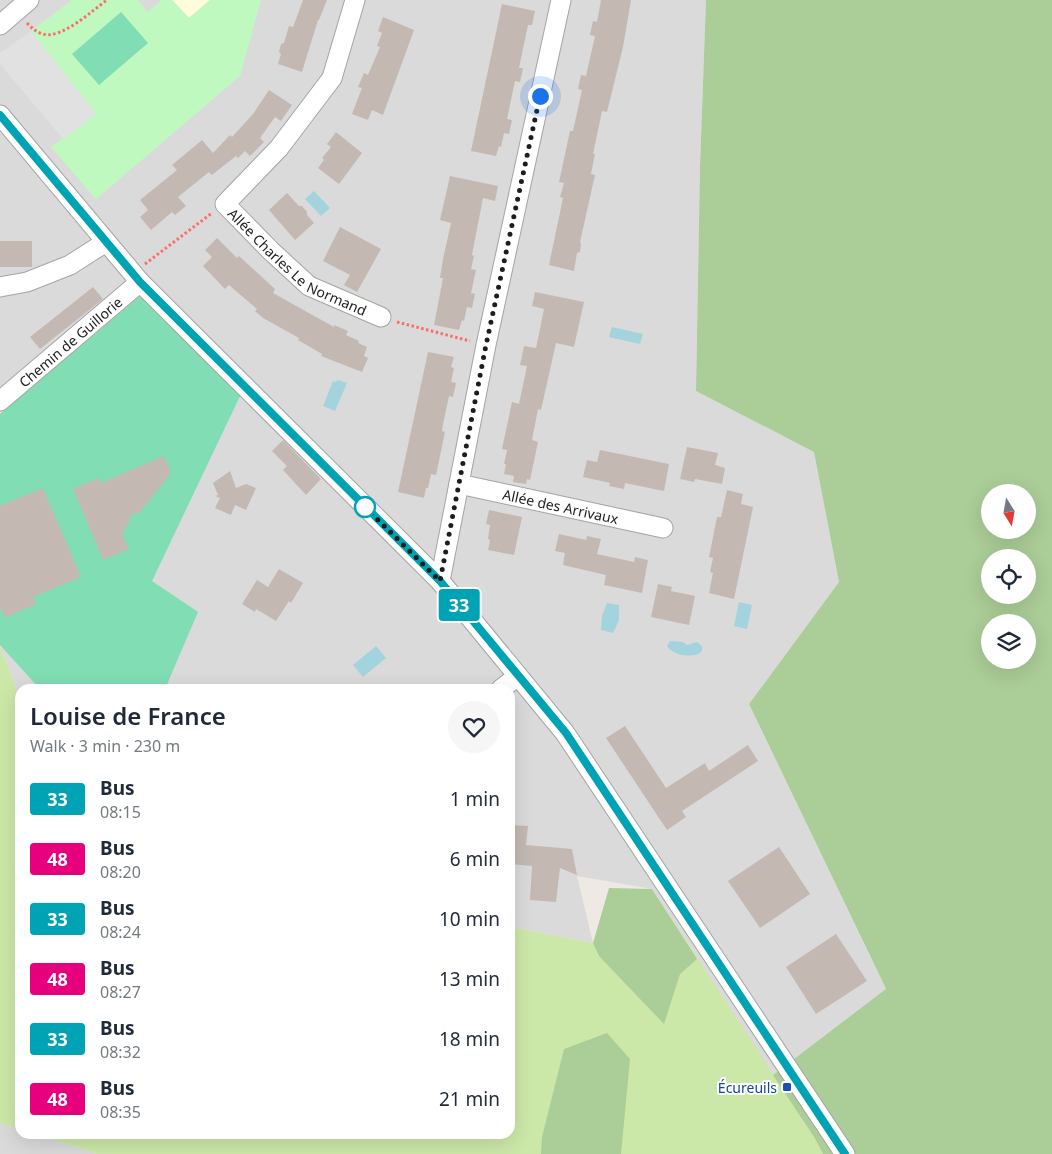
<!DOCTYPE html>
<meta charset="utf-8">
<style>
body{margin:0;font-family:"Noto Sans",sans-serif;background:#f6f6f7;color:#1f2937;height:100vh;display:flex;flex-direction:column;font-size:19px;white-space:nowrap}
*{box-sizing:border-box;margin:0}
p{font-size:16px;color:#747a83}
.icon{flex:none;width:28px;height:28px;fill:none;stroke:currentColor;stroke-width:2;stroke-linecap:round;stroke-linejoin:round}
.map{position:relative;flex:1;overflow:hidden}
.details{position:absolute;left:15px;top:684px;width:500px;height:455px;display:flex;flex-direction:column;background:#fff;border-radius:15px;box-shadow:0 5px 20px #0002}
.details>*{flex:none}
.badge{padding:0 10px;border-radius:4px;font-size:18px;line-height:32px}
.needle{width:32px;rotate:169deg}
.fabs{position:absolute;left:981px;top:484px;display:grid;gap:10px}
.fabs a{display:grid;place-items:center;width:55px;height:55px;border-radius:50%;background:#fff;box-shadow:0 5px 20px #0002;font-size:25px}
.you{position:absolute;width:25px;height:25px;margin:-12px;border:4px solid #fff;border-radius:50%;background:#1a73e8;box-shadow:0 0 0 8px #1a73e833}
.map>.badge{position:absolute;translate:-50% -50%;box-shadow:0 0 0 2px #fff}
.round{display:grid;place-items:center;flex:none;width:52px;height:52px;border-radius:26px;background:#f6f6f7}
.head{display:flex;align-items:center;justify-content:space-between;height:85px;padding:0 15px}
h1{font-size:24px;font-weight:600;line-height:38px}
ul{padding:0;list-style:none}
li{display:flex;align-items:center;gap:15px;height:60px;padding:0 15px}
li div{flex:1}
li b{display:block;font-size:19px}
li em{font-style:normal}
li .badge{min-width:55px;font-weight:700;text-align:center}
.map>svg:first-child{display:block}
.residential{fill:#dbdada}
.education{fill:#fffcdb}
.grass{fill:#cce8a8}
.forest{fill:#abcd97;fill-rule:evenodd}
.park{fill:#bff9c0}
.pitch{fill:#81ddb3}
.parking{fill:#e1e1e1}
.water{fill:#a3d3dc}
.building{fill:#c3b9b2}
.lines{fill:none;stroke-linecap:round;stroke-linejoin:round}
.minor-casing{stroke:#a4a4a4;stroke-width:21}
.path{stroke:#f96e69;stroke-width:3;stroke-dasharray:2.5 2.5;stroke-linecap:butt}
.minor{stroke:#fff;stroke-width:19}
.line-casing{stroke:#fff;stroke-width:11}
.line{stroke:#00a3b4;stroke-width:8}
.walk{stroke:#1d1d1d;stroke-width:5;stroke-dasharray:0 9}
.stop-dot{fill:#fff;stroke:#00a3b4;stroke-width:2.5}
.transit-dot{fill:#1a4fb4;stroke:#fff;stroke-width:2}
.labels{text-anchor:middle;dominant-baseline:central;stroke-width:4;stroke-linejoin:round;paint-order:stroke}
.street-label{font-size:14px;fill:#1d1d1d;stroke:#fff}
.transit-label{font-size:14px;fill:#164399;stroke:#fff;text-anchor:end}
</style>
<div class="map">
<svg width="1052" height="1154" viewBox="0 0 1052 1154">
<rect width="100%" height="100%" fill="#eeeae3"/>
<g class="residential">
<polygon points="0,0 706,0 700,166 696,391 814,452 839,582 749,704 886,990 773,1075 652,889 577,876 593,943 510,927 510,689 20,689 20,700 0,646"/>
<polygon points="0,1123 20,1129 20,1134 34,1134 97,1154 0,1154"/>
</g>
<polygon class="education" points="172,0 210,0 189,18"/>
<g class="grass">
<polygon points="0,646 20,700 20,1129 0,1123"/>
<polygon points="668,913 814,1137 823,1154 97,1154 34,1134 510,1134 510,927 593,943"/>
</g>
<g class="forest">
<path d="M 706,0 L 1052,0 L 1052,1154 L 823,1154 L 814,1137 L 773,1075 L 886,989 L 749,704 L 839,582 L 814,452 L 696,391 L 700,166 ZM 990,492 L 1028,492 L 1028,530 L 990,530 ZM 990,558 L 1028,558 L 1028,595 L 990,595 ZM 990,622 L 1028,622 L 1028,660 L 990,660 Z"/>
<polygon points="609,888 652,889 697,959 680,974 664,1024 599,956 593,943"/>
<polygon points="607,1033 630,1059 621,1154 541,1154 542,1137 564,1049"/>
</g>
<polygon class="park" points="72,0 138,0 148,12 162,0 172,0 189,18 210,0 261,0 240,76 96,199 51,147 96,114 31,31"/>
<g class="pitch">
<polygon points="121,12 148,43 99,85 72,54"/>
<polygon points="140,296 241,394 152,581 198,612 165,689 40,689 0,645 0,414"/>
</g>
<polygon class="parking" points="31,31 96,114 63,139 0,64 0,53"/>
<g class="water">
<polygon points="314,191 330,208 321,216 305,199"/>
<polygon points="612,327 643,334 640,344 609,337"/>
<polygon points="338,380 347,383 335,411 323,406 333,381 335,382"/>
<polygon points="739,602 752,605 747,629 734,626"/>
<polygon points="607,603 619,605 619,620 613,633 601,630 602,616"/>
<path d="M 670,641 L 683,642 L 687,645 L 697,642 L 702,646 L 702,651 C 695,659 673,656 667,646 Z"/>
<polygon points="376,646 386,658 363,677 353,665"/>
</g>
<g class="building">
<polygon points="303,0 327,0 319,20 318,20 302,72 278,64 281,54 279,52 281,44 284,43 289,26 293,27"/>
<polygon points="601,0 631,0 623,47 607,112 602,111 593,154 595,154 591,174 595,175 580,242 581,244 580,252 577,253 574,271 549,265 563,198 560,197 564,183 559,182 570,131 573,131 582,90 578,89 581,75 586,76 595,36 590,35 593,21 597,22"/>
<polygon points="502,4 535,11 532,25 528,25 519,68 523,68 520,82 515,81 507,119 512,120 509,134 504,133 501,147 499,146 496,156 471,151"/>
<polygon points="383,17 414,30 383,115 372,110 368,120 352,114 362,88 358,87 364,73 368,75 380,47 377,46 382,33 378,31"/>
<polygon points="269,90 292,105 281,121 275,117 260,138 264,142 250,156 245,151 238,158 236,156 212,175 209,172 178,197 186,206 175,215 172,212 151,230 140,217 148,210 140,200 177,170 172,165 202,140 213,153 230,135 232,137 253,114"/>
<polygon points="336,132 362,153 339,184 318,168 324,160 322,158 331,147 327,144"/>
<polygon points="450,176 498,186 495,201 483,198 472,255 474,256 471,269 476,270 471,293 475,294 472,308 467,307 464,321 462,320 459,330 434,325 443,278 440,278 443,259 451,223 440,220"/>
<polygon points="287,193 299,206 302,206 307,212 307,215 314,223 295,240 269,210"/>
<polygon points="340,227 381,249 357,292 344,285 350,275 323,261"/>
<polygon points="217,238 237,258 239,256 275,289 273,293 334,327 334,325 348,331 346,335 359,341 358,343 367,347 364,356 368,358 362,372 321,356 322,354 298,340 299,338 263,318 255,311 257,309 229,285 225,289 203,266 212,257 205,250"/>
<rect x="0" y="241" width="32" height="26"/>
<polygon points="93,287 103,299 40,349 30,337"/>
<polygon points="535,292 584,302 574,347 556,343 541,410 538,409 532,440 538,442 530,480 527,479 526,484 513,482 514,476 504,474 506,464 504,464 507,450 502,449 512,402 519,404 527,366 520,365 524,346 536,348 544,309 532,306"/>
<polygon points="428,352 454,357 451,367 454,368 451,382 456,383 453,397 449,396 443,424 442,431 445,432 436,475 431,474 428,488 426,488 424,498 398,492"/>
<polygon points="283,440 321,479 306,495 283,470 287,466 272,451"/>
<polygon points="687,447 718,453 715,465 725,468 722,484 695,479 694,482 680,479"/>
<polygon points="600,450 669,464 664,491 625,483 624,489 609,486 610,483 583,477 587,460 597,462"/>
<polygon points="164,456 171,473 140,512 130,516 128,525 122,533 129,549 103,560 73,489 99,478 101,483"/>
<polygon points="230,471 236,488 246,484 256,488 246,510 235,505 231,515 215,508 220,498 215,496 218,495 213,483"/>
<polygon points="43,488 81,577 33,597 36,604 5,618 0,607 0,506"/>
<polygon points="727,490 743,494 741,504 753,507 734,599 709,593 713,573 710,572 713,558 709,557 717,517 721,517"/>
<polygon points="489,510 522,517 514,555 488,550 490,540 488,539 490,525 486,524"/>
<polygon points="559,534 586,540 587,536 601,539 597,554 634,562 635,557 648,560 642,593 604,585 606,575 563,565 565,553 555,551"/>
<polygon points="279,569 303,583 291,603 289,601 276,621 256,609 255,612 242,604 257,580 268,587"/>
<polygon points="658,584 672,587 671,591 695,596 689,625 651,617"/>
<polygon points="625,726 666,788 705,763 709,771 748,745 758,761 682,811 686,817 667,830 606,738"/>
<polygon points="511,825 528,826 526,845 572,849 577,875 560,868 556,902 530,900 532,866 510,864"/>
<polygon points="779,847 810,894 760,928 728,881"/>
<polygon points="836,934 867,981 816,1014 786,967"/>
</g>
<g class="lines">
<g class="minor-casing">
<g id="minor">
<path id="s1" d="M 355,0 L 332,78 L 279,148 L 225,204 L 271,251 L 309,286 L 381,317"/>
<polyline points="0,25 29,0"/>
<polyline points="0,115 140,282 440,581 565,733 845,1154"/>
<polyline points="0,287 27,282 70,265 106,242"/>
<path id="s2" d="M 0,401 L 140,282"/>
<path id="s3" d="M 459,484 L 663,528"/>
<polyline points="440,581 486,345 561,0"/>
<polyline points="501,689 518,676"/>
</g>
</g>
<g class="path">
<path d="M 27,23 C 32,28 36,32 43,34 C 61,40 93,10 107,0"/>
<polyline points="145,264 212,213"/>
<polyline points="397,322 470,341"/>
</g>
<use href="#minor" class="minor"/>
</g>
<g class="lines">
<g class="line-casing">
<polyline id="line" points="0,115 140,282 440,581 566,733 845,1154"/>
</g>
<use href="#line" class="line"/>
<polyline class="walk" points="365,507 440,581 486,345 540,96"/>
</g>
<circle class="stop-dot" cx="365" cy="507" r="10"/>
<rect class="transit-dot" x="782" y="1082" width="10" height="10" rx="2.5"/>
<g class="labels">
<g class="street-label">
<text stroke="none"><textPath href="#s1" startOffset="341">Allée Charles Le Normand</textPath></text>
<text stroke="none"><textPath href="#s2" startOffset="92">Chemin de Guillorie</textPath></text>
<text stroke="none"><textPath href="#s3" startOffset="104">Allée des Arrivaux</textPath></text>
</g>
<g class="transit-label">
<text x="777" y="1087">Écureuils</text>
</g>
</g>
</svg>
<div class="fabs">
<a><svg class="needle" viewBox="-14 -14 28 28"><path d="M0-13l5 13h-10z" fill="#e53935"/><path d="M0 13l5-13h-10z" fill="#747a83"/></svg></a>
<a><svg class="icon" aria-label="locate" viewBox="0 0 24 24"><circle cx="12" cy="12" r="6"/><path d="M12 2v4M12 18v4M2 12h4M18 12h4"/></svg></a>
<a><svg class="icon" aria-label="layers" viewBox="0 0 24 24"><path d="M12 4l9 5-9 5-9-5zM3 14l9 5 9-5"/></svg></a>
</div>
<div class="you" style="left:540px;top:96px"></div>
<b class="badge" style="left:459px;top:605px;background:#00a3b4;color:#fff">33</b>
<section class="details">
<div class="head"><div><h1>Louise de France</h1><p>Walk · 3 min · 230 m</p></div><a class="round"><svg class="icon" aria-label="heart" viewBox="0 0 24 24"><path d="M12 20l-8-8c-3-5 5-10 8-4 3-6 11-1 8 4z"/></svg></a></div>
<ul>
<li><span class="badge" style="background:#00a3b4;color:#fff">33</span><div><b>Bus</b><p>08:15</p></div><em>1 min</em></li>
<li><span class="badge" style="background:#e6007e;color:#fff">48</span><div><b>Bus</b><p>08:20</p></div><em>6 min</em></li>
<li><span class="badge" style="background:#00a3b4;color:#fff">33</span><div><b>Bus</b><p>08:24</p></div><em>10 min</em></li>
<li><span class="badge" style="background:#e6007e;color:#fff">48</span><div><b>Bus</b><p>08:27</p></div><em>13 min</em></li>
<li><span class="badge" style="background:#00a3b4;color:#fff">33</span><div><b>Bus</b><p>08:32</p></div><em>18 min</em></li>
<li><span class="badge" style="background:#e6007e;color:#fff">48</span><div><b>Bus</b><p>08:35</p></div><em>21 min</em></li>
</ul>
</section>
</div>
